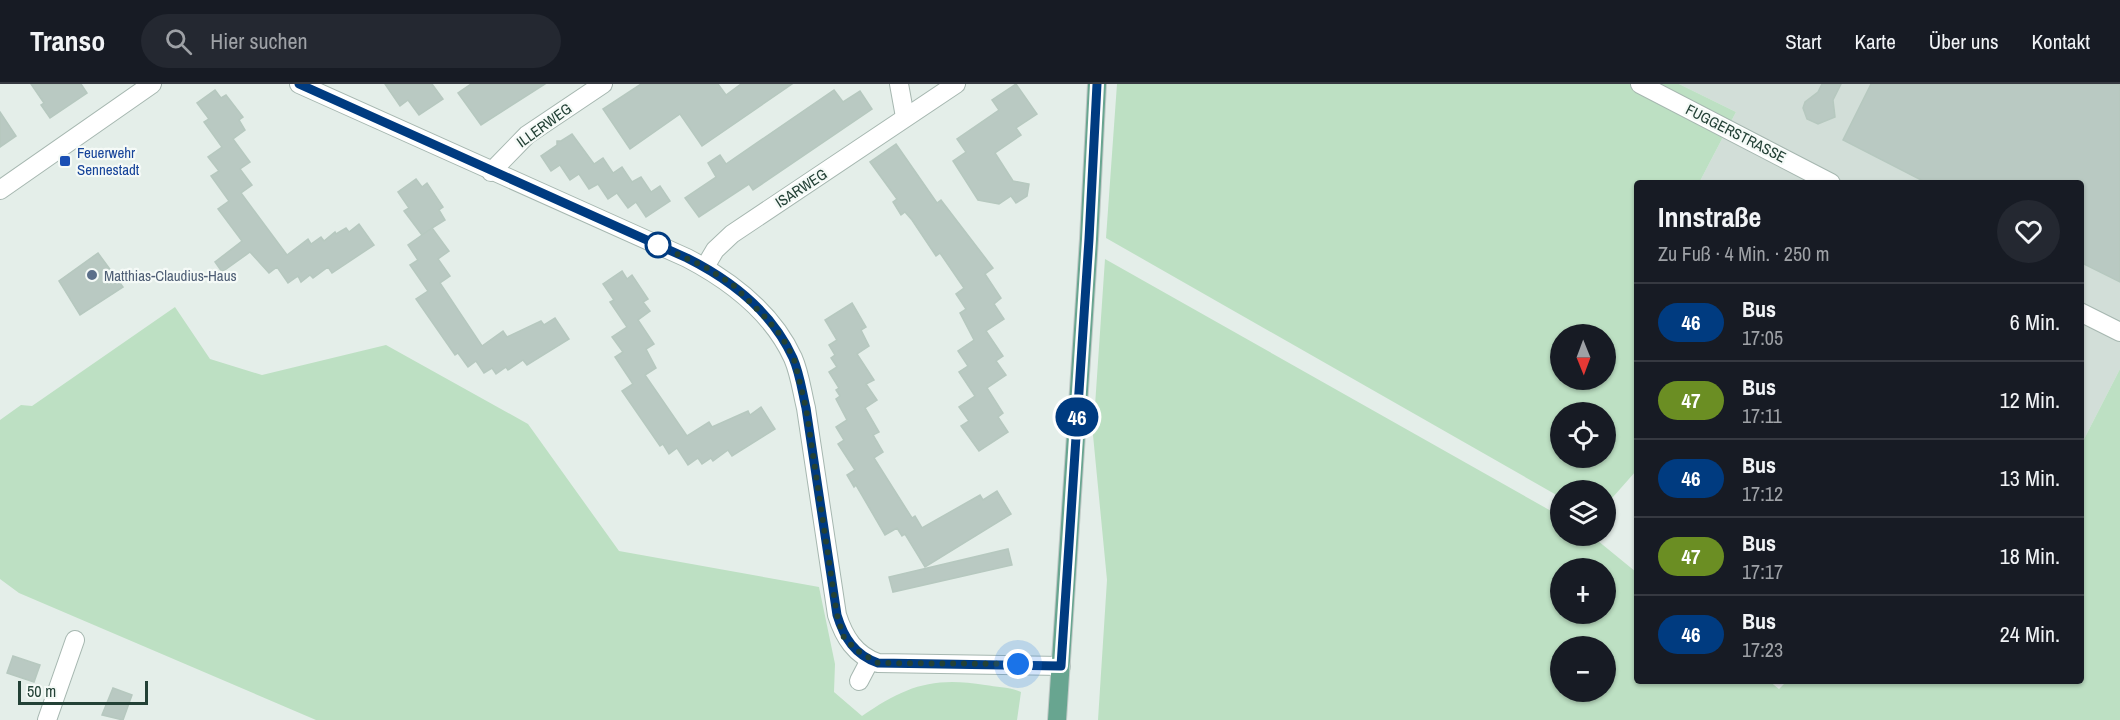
<!DOCTYPE html>
<html lang="de">
<meta charset="utf-8">
<style>
body{margin:0;font-family:"Archivo Narrow",sans-serif;background:#242831;color:#f1f3f6;height:100vh;display:flex;flex-direction:column;font-size:22px;white-space:nowrap}
*{box-sizing:border-box;margin:0}
p{font-size:20px;color:#9ea1a6}
.icon{flex:none;width:33px;height:33px;fill:none;stroke:currentColor;stroke-width:2;stroke-linecap:round;stroke-linejoin:round}
.map{position:relative;flex:1;overflow:hidden}
.sheet{position:absolute;left:1634px;top:96px;width:450px;height:504px;display:flex;flex-direction:column;background:#171b24;border-radius:6px;box-shadow:0 2px 4px #0004}
.sheet>*{flex:none}
.badge{padding:0 12px;border-radius:20px;font-size:21px;line-height:39px}
.needle{width:39px;rotate:179deg}
.tools{position:absolute;left:1550px;top:240px;display:grid;gap:12px}
.tools a{display:grid;place-items:center;width:66px;height:66px;border-radius:50%;background:#171b24;box-shadow:0 2px 4px #0004;font-size:30px}
.scale{position:absolute;left:18px;bottom:15px;width:130px;box-sizing:border-box;padding-left:6px;border:3px solid #234136;border-top:0;font-size:16px;line-height:21px;white-space:nowrap;color:#234136;-webkit-text-stroke:4px #f5faf7;paint-order:stroke}
.you{position:absolute;width:30px;height:30px;margin:-15px;border:4px solid #fff;border-radius:50%;background:#1a73e8;box-shadow:0 0 0 9px #1a73e833}
.map>.badge{position:absolute;translate:-50% -50%;box-shadow:0 0 0 3px #fff}
.round{display:grid;place-items:center;flex:none;width:63px;height:63px;border-radius:32px;background:#242831}
.overview{display:flex;align-items:center;justify-content:space-between;height:102px;padding:0 24px}
h1{font-size:28px;font-weight:800;line-height:45px}
ul{padding:0;list-style:none}
li{display:flex;align-items:center;gap:18px;height:78px;padding:0 24px;border-top:2px solid #363941}
li div{flex:1}
li b{display:block;font-size:22px}
li em{font-style:normal}
li .badge{min-width:66px;font-weight:700;text-align:center}
header{display:flex;align-items:center;gap:36px;box-sizing:border-box;height:84px;padding:0 30px;background:#171b24;border-bottom:2px solid #363941}
header strong{font-size:28px}
nav{display:flex;gap:33px;margin-inline-start:auto;font-size:21px}
.search{width:420px;height:54px;background:#242831;display:flex;align-items:center;gap:15px;box-sizing:border-box;padding:0 21px;border-radius:33px;color:#9ea1a6;font-size:22px}
.map>svg:first-child{display:block}
.built{fill:#d2ded8}
.green{fill:#bde0c3;fill-rule:evenodd}
.building{fill:#b9c9c2;stroke:#b6c8bf;stroke-width:1.5}
.lines{fill:none;stroke-linecap:round;stroke-linejoin:round}
.minor-casing{stroke:#a6b7b0;stroke-width:20}
.major-casing{stroke:#c1cac7;stroke-width:20}
.minor{stroke:#fff;stroke-width:18}
.major{stroke:#68a590;stroke-width:18}
.line-casing{stroke:#fff;stroke-width:14}
.line{stroke:#003b80;stroke-width:9}
.walk{stroke:#234136;stroke-width:6;stroke-dasharray:0 10.8}
.transit-dot{fill:#1a4fb4;stroke:#f5faf7;stroke-width:2}
.stop-dot{fill:#fff;stroke:#003b80;stroke-width:3}
.service-dot{fill:#5c6f8a;stroke:#f5faf7;stroke-width:2}
.labels{text-anchor:middle;dominant-baseline:central;stroke-width:4.5;stroke-linejoin:round;paint-order:stroke}
.street-label{font-size:15px;fill:#234136;stroke:#f5faf7}
.transit-label{font-size:15px;fill:#164399;stroke:#f5faf7;text-anchor:start}
.service-label{font-size:15px;fill:#4e5e75;stroke:#f5faf7;text-anchor:start}
</style>
<header>
<strong>Transo</strong>
<div class="search"><svg class="icon" aria-label="search" viewBox="0 0 24 24"><circle cx="10" cy="10" r="6"/><path d="M15 15l6 6"/></svg>Hier suchen</div>
<nav><a>Start</a><a>Karte</a><a>Über uns</a><a>Kontakt</a></nav>
</header>
<div class="map">
<svg width="2120" height="636" viewBox="0 0 2120 636">
<rect width="100%" height="100%" fill="#e4eee9"/>
<polygon class="built" points="1679,0 2120,0 2120,285 2081,361 2080,99 1699,99 1736,28"/>
<g class="green">
<path d="M 1117,0 L 1679,0 L 1736,28 L 1699,99 L 1636,99 L 1636,387 L 1605,422 L 1605,406 L 1560,406 L 1560,413 L 1106,154 ZM 1560,250 L 1605,250 L 1605,296 L 1560,296 ZM 1560,328 L 1605,328 L 1605,374 L 1560,374 Z"/>
<path d="M 1105,175 L 1560,432 L 1560,452 L 1592,452 L 1636,488 L 1636,597 L 1769,597 L 1779,605 L 1787,597 L 2080,597 L 2081,361 L 2120,285 L 2120,636 L 1098,636 L 1107,496 L 1093,351 ZM 1560,484 L 1605,484 L 1605,530 L 1560,530 ZM 1560,562 L 1605,562 L 1605,608 L 1560,608 Z"/>
<path d="M 175,223 L 210,275 L 262,291 L 386,261 L 528,340 L 619,467 L 819,503 L 835,580 L 834,608 L 862,632 C 904,603 932,592 985,601 C 997,603 1010,603 1021,608 L 1017,636 L 316,636 L 19,509 L 0,495 L 0,336 L 21,321 L 32,322 Z"/>
</g>
<g class="building">
<polygon points="31,0 81,0 87,9 50,34 41,21 44,19"/>
<polygon points="385,0 432,0 443,15 419,31 408,16 400,22"/>
<polygon points="471,0 545,0 481,41 458,9"/>
<polygon points="641,0 718,0 726,11 741,0 792,0 702,62 680,30 630,65 603,25"/>
<polygon points="1016,0 1037,30 1016,44 1021,51 995,69 1013,97 1029,100 1027,112 1016,119 1011,112 999,120 978,116 953,77 966,68 957,55 999,26 992,16"/>
<polygon points="1822,0 1841,0 1833,16 1835,33 1818,40 1807,35 1803,24 1805,18 1818,8"/>
<polygon points="1871,0 2120,0 2120,198 2080,178 2080,99 1927,99 1843,56"/>
<polygon points="215,6 221,14 226,11 243,33 239,36 245,46 233,55 250,78 240,85 252,101 241,109 287,171 308,155 311,160 321,153 324,157 335,148 336,150 346,144 349,148 359,140 374,161 332,189 328,183 313,194 310,191 301,198 298,192 288,199 277,183 269,189 250,168 222,188 215,178 242,157 218,125 229,117 211,92 219,87 208,73 222,63 204,38 209,35 197,19"/>
<polygon points="834,6 843,18 860,7 872,25 753,106 749,100 699,133 685,114 716,93 708,79 720,71 726,80"/>
<polygon points="0,28 16,52 0,63"/>
<polygon points="572,50 594,80 603,74 613,89 622,83 632,98 641,93 651,108 660,102 670,117 646,133 636,118 628,124 617,109 608,115 598,100 589,105 579,90 570,96 560,81 551,87 541,72 557,61 557,57 561,57"/>
<polygon points="896,60 937,119 941,116 993,184 985,190 1001,214 994,220 1004,235 986,247 1003,272 996,277 1006,291 987,304 1003,329 998,333 1008,348 979,367 961,342 969,337 959,323 975,312 959,288 968,282 958,267 974,256 960,229 966,225 956,210 964,204 940,169 936,172 912,136 905,128 901,131 893,118 897,115 870,78"/>
<polygon points="416,95 422,103 427,99 443,123 439,126 445,136 432,144 449,167 438,175 450,192 440,199 482,262 503,247 507,253 541,237 544,241 555,234 569,255 527,281 523,276 508,286 506,283 496,290 492,284 484,289 476,277 468,283 458,269 455,271 416,215 428,207 410,181 418,176 408,161 432,144 422,151 404,127 409,124 398,108"/>
<polygon points="98,169 123,203 80,231 59,197"/>
<polygon points="622,187 627,195 632,191 648,215 643,218 650,227 638,236 654,260 646,265 656,284 645,291 687,352 709,338 712,343 748,327 750,331 761,323 775,345 732,372 728,366 713,377 711,374 702,380 698,374 688,381 677,364 669,370 663,360 660,362 622,307 633,300 615,273 623,268 612,253 627,243 610,218 614,216 603,200"/>
<polygon points="852,219 866,243 861,246 869,262 857,270 874,296 866,300 877,316 865,324 879,348 873,351 883,368 874,374 912,434 915,432 922,444 980,411 983,416 997,407 1011,430 925,483 905,450 902,452 897,444 885,451 856,401 854,403 847,391 855,386 838,360 844,356 836,343 847,336 836,315 840,312 836,306 839,304 829,288 837,283 831,274 835,271 829,261 837,256 825,236"/>
<polygon points="1008,465 1012,481 893,508 889,493"/>
<polygon points="13,572 40,581 34,598 7,589"/>
<polygon points="113,604 132,611 123,636 102,631"/>
</g>
<g class="lines">
<g class="minor-casing">
<g id="minor">
<path d="M 299,0 L 687,174 C 731,197 772,228 793,274 C 800,290 802,308 806,324 L 837,531 C 844,553 855,571 878,579 L 1061,582"/>
<polyline points="899,0 905,33"/>
<polyline points="1640,0 1831,99"/>
<polyline points="491,88 527,51 603,0"/>
<polyline points="0,106 152,0"/>
<polyline points="705,183 715,166 732,150 956,0"/>
<polyline points="2080,228 2120,248"/>
<polyline points="859,597 870,576"/>
<polyline points="47,636 75,556"/>
</g>
</g>
<g class="major-casing">
<polyline id="major" points="1057,636 1089,155 1097,0"/>
</g>
<use href="#minor" class="minor"/>
<use href="#major" class="major"/>
</g>
<g class="lines">
<g class="line-casing">
<path id="line" d="M 299,0 L 687,174 C 731,196 772,228 793,274 C 800,290 802,307 806,324 L 837,531 C 844,554 855,571 878,579 L 1061,582 L 1089,155 L 1097,0"/>
</g>
<use href="#line" class="line"/>
<polyline class="walk" points="658,161 705,183 732,200 766,234 782,253 794,275 806,324 837,531 843,552 856,566 878,579 1018,580"/>
</g>
<rect class="transit-dot" x="59" y="71" width="12" height="12" rx="3"/>
<circle class="stop-dot" cx="658" cy="161" r="12"/>
<circle class="service-dot" cx="92" cy="191" r="6"/>
<g class="labels">
<g class="street-label">
<text transform="translate(544 41) rotate(-36)">ILLERWEG</text>
<text transform="translate(1736 49) rotate(27)">FUGGERSTRASSE</text>
<text transform="translate(801 104) rotate(-33)">ISARWEG</text>
</g>
<g class="transit-label">
<text x="77" y="68">Feuerwehr<tspan x="77" dy="17">Sennestadt</tspan></text>
</g>
<g class="service-label">
<text x="104" y="191">Matthias-Claudius-Haus</text>
</g>
</g>
</svg>
<div class="tools">
<a><svg class="needle" viewBox="-14 -14 28 28"><path d="M0-13l5 13h-10z" fill="#e53935"/><path d="M0 13l5-13h-10z" fill="#9ea1a6"/></svg></a>
<a><svg class="icon" aria-label="locate" viewBox="0 0 24 24"><circle cx="12" cy="12" r="6"/><path d="M12 2v4M12 18v4M2 12h4M18 12h4"/></svg></a>
<a><svg class="icon" aria-label="layers" viewBox="0 0 24 24"><path d="M12 4l9 5-9 5-9-5zM3 14l9 5 9-5"/></svg></a>
<a>+</a>
<a>−</a>
</div>
<div class="scale">50 m</div>
<div class="you" style="left:1018px;top:580px"></div>
<b class="badge" style="left:1077px;top:333px;background:#003b80;color:#fff">46</b>
<section class="sheet">
<div class="overview"><div><h1>Innstraße</h1><p>Zu Fuß · 4 Min. · 250 m</p></div><a class="round"><svg class="icon" aria-label="heart" viewBox="0 0 24 24"><path d="M12 20l-8-8c-3-5 5-10 8-4 3-6 11-1 8 4z"/></svg></a></div>
<ul>
<li><span class="badge" style="background:#003b80;color:#fff">46</span><div><b>Bus</b><p>17:05</p></div><em>6 Min.</em></li>
<li><span class="badge" style="background:#6b8e23;color:#fff">47</span><div><b>Bus</b><p>17:11</p></div><em>12 Min.</em></li>
<li><span class="badge" style="background:#003b80;color:#fff">46</span><div><b>Bus</b><p>17:12</p></div><em>13 Min.</em></li>
<li><span class="badge" style="background:#6b8e23;color:#fff">47</span><div><b>Bus</b><p>17:17</p></div><em>18 Min.</em></li>
<li><span class="badge" style="background:#003b80;color:#fff">46</span><div><b>Bus</b><p>17:23</p></div><em>24 Min.</em></li>
</ul>
</section>
</div>
